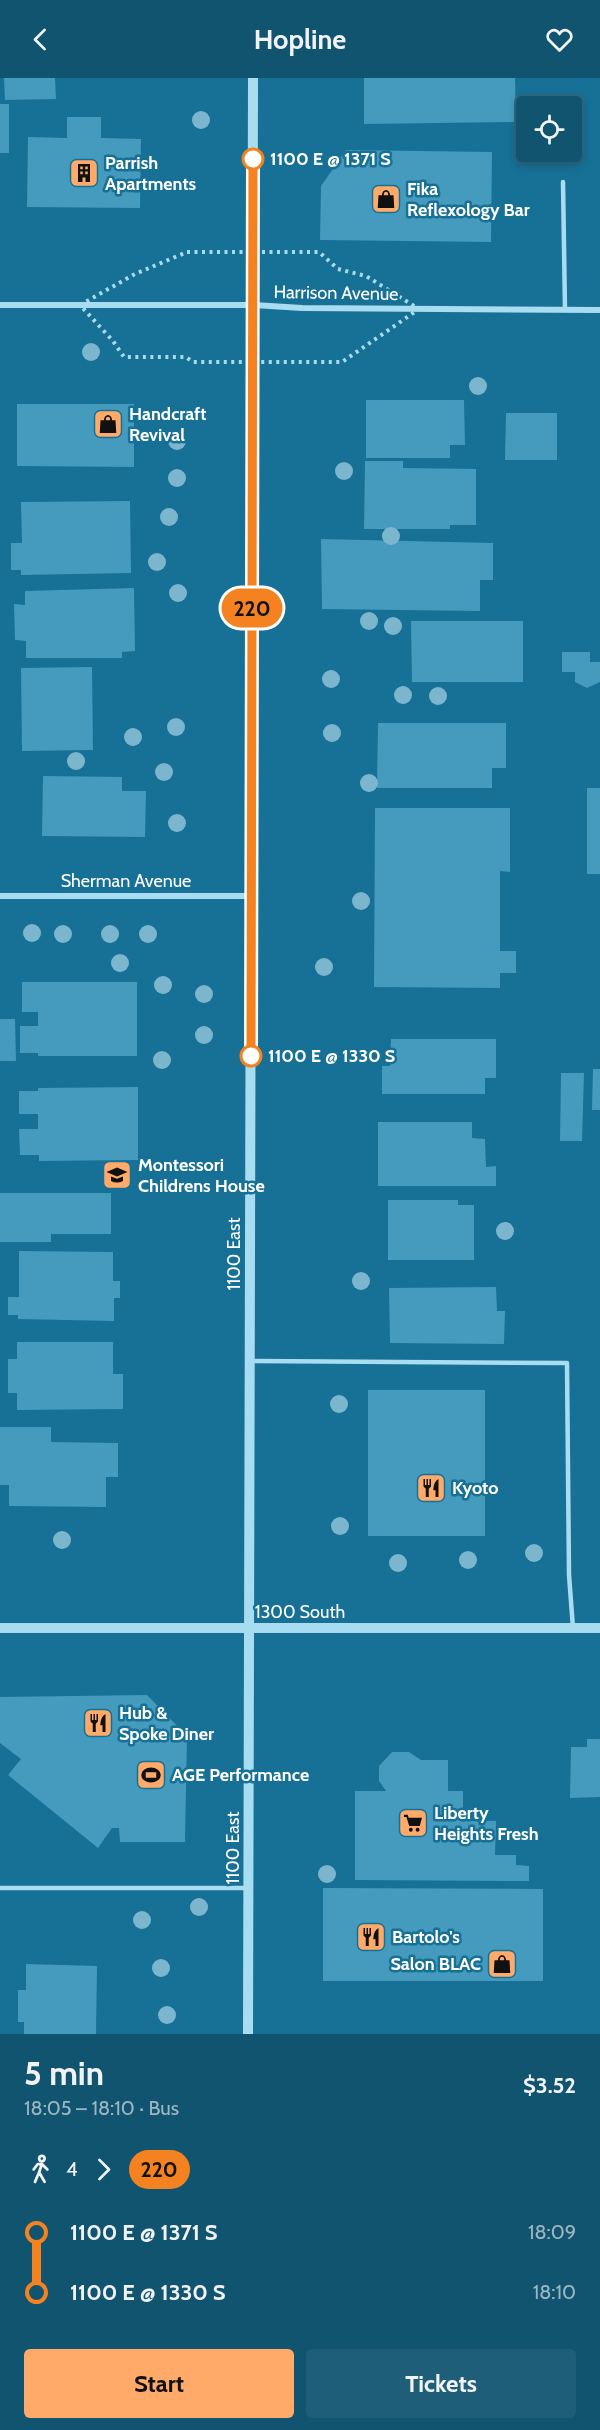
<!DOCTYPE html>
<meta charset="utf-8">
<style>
body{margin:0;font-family:Cabin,sans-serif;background:#1e5e78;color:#f1f3f6;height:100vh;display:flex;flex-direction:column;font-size:22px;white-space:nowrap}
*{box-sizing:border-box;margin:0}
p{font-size:20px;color:#9cb7c3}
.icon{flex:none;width:33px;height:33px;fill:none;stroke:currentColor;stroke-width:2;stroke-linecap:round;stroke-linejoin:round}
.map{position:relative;height:1956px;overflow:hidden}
.sheet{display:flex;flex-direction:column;background:#115470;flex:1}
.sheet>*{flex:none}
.badge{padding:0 12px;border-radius:20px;font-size:21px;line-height:39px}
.tools{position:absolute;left:516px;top:18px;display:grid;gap:12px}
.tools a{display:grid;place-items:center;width:66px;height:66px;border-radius:6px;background:#115470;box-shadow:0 3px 9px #0003,0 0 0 2px #306a83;font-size:30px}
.map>.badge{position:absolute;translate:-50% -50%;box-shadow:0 0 0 3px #fff}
.legs{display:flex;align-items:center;gap:9px;height:66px;padding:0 24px;font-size:20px}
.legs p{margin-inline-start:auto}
.head{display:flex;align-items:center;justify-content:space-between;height:102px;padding:0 24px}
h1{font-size:33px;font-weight:700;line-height:45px}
.action{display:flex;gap:12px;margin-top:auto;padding:12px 24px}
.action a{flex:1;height:69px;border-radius:6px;background:#ffaa68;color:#111;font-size:24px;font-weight:700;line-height:69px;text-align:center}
.action a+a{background:#1e5e78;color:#f1f3f6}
ul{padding:0 24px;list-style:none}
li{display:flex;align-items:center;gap:21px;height:60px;font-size:22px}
li i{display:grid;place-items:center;width:9px;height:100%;margin:0 8px;background:currentColor}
li i::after{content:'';width:15px;height:15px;margin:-8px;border:4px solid;border-radius:50%;background:#115470}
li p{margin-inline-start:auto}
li:first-child i{background:linear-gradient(#0000 50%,currentColor 0)}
li:last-child i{background:linear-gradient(currentColor 50%,#0000 0)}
header{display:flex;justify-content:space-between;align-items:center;height:78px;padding:0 24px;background:#115470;font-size:27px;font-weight:700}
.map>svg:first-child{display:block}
.building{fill:#449bbe}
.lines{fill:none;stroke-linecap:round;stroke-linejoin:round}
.path{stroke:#a8ddf1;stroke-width:4;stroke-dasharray:3 4.5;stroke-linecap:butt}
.service{stroke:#a8ddf1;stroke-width:4.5}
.minor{stroke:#a8ddf1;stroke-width:6}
.tertiary{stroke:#a8ddf1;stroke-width:10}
.tree{fill:#7cb6ce}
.line-1-casing{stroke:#fff;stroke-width:14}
.line-1{stroke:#f58220;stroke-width:9}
.stop-1-dot{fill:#fff;stroke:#f58220;stroke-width:3}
.labels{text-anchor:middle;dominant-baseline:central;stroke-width:5;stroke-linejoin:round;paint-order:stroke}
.stop-label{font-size:18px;font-weight:bold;fill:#fff;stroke:#177095;text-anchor:start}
.poi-label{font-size:18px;font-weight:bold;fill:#fff;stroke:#177095;text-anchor:start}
.street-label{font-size:18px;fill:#fff;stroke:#177095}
</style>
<header><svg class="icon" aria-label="back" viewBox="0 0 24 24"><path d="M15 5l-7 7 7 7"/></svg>Hopline<svg class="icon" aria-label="heart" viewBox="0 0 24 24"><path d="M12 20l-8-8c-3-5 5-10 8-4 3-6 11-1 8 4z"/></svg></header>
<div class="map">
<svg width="600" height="1956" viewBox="0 0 600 1956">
<rect width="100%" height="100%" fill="#177095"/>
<g class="building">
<polygon points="4,0 55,0 56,21 5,22"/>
<polygon points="364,0 515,0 516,44 364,46"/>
<rect x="0" y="26" width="9" height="49"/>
<polygon points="67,39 101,39 101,60 141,61 140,130 27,129 28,59 67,60"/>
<polygon points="346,72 492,74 491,164 320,162 321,108"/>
<polygon points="366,322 464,322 465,367 450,367 450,380 366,380"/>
<polygon points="17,326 134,326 134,389 17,388"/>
<polygon points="506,335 557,335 557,382 505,382"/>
<polygon points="365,383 403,383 403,390 476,391 476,447 450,447 450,451 364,451"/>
<polygon points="130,423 131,495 21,497 21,492 11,492 11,465 22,465 21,424"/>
<polygon points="321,461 493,465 493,502 480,502 480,533 322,531"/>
<polygon points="134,510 135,573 122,574 122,580 26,580 26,563 15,562 14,526 25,527 25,513"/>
<polygon points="411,543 523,543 523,604 412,604"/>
<polygon points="562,574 590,574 590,584 600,584 600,604 587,610 575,604 575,594 562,594"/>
<polygon points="92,589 93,672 22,673 21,590"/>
<polygon points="378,645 506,645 506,690 492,690 492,710 377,710"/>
<polygon points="43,698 122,699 122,713 146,713 145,759 42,758"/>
<rect x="587" y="710" width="13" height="86"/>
<polygon points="375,730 510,730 510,794 500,793 500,873 516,873 516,895 500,895 500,910 374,909"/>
<polygon points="22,904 137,904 137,978 38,978 38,975 20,975 20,948 38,948 38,934 22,934"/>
<polygon points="0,941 15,941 16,983 0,983"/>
<polygon points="391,961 496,961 496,1000 485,1000 485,1016 382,1016 382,988 390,988"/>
<polygon points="593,991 600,991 600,1032 592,1032"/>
<polygon points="561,995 584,995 582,1063 560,1063"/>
<polygon points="138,1009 138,1082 39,1083 39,1077 20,1077 19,1051 38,1051 38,1036 19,1036 19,1013 38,1013 38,1010"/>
<polygon points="378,1044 472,1044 472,1060 485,1061 486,1089 496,1088 496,1108 378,1108"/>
<polygon points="0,1115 111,1115 111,1156 51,1156 51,1164 0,1164"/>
<polygon points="388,1122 458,1122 458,1127 474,1127 474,1182 388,1182"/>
<polygon points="19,1173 113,1174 113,1203 120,1203 120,1220 114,1220 114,1243 18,1241 18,1237 8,1237 8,1219 19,1219"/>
<polygon points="496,1209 497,1233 505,1233 504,1266 390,1265 389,1210"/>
<polygon points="17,1264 113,1264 113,1296 123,1296 123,1331 17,1332 17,1315 8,1315 8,1281 17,1281"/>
<rect x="368" y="1312" width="117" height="146"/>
<polygon points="0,1349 51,1349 51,1364 118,1365 118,1399 106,1399 106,1429 9,1428 9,1407 0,1407"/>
<polygon points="147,1617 187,1658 185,1764 120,1764 119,1750 112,1750 98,1770 8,1697 21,1681 0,1665 0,1619"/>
<polygon points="587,1661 600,1661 600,1719 570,1720 571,1669 587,1669"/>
<polygon points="392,1674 409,1674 421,1682 448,1682 448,1713 463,1713 463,1743 496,1743 495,1777 516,1777 516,1787 529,1788 529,1803 355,1802 355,1713 386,1713 379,1703 379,1688"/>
<polygon points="323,1810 543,1811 543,1903 323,1903"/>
<polygon points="26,1886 97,1888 96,1956 24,1956 24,1944 18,1944 18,1912 26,1912"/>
</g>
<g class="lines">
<polygon class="path" points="187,174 319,174 338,191 366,198 419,231 342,284 193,284 186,279 124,279 113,263 80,227 135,196"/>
<g class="service">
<polyline points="563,104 565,232"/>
<polyline points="251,1283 567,1285 569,1497 573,1550"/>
<polyline points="0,1810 249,1810"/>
</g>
<g class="minor">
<polyline points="0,227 253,227 302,230 600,232"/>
<polyline points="0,818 251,818"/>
</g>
<g class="tertiary">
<polyline points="0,1550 600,1550"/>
<polyline points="248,1956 253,0"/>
</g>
</g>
<g class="tree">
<circle cx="201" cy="42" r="9"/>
<circle cx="91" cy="274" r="9"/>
<circle cx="478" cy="308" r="9"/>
<circle cx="177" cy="363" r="9"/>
<circle cx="344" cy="393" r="9"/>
<circle cx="177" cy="400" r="9"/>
<circle cx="169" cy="439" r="9"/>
<circle cx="391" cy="458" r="9"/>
<circle cx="157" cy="484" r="9"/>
<circle cx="178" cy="515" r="9"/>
<circle cx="369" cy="543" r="9"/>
<circle cx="393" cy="548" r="9"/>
<circle cx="331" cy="601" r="9"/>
<circle cx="403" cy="617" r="9"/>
<circle cx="438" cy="618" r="9"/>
<circle cx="176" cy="649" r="9"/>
<circle cx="332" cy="655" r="9"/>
<circle cx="133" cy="659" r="9"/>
<circle cx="76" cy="683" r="9"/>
<circle cx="164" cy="694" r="9"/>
<circle cx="369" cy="705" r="9"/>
<circle cx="177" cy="745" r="9"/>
<circle cx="361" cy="823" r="9"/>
<circle cx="32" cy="855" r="9"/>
<circle cx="63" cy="856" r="9"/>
<circle cx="110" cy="856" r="9"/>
<circle cx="148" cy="856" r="9"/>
<circle cx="120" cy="885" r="9"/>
<circle cx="324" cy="889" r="9"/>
<circle cx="163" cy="907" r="9"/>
<circle cx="204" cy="916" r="9"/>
<circle cx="204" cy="957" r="9"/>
<circle cx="162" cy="982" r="9"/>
<circle cx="505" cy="1153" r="9"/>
<circle cx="361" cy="1203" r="9"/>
<circle cx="339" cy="1326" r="9"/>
<circle cx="340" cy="1448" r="9"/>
<circle cx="62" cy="1462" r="9"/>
<circle cx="534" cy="1475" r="9"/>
<circle cx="468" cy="1482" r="9"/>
<circle cx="398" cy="1485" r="9"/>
<circle cx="327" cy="1796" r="9"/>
<circle cx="199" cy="1829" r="9"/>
<circle cx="142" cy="1842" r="9"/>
<circle cx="161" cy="1890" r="9"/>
<circle cx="167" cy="1937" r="9"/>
</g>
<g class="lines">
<g class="line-1-casing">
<polyline id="line-1" points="251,978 253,81"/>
</g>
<use href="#line-1" class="line-1"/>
</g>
<defs>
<g id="building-square" transform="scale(1.5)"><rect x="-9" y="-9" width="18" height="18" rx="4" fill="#ffaa68" stroke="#177095"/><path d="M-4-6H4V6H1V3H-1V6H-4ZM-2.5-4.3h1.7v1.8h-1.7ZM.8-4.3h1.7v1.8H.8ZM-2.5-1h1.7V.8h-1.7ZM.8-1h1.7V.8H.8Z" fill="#111"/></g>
<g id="shop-square" transform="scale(1.5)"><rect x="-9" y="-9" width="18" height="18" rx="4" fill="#ffaa68" stroke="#177095"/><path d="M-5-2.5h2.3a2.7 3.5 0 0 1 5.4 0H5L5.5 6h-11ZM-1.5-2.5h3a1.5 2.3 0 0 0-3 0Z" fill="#111"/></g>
<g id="school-square" transform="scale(1.5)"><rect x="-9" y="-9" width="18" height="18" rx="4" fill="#ffaa68" stroke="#177095"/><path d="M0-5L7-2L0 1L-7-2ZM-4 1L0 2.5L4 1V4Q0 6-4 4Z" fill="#111"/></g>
<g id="restaurant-square" transform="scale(1.5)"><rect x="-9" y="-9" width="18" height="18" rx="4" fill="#ffaa68" stroke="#177095"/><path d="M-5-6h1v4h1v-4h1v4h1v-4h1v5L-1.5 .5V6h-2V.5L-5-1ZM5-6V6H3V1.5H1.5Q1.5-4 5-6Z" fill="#111"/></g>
<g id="stadium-square" transform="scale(1.5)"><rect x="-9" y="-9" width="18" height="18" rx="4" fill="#ffaa68" stroke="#177095"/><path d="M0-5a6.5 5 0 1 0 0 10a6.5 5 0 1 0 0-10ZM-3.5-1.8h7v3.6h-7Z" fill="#111"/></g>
<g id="supermarket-square" transform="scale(1.5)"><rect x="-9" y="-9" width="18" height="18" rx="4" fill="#ffaa68" stroke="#177095"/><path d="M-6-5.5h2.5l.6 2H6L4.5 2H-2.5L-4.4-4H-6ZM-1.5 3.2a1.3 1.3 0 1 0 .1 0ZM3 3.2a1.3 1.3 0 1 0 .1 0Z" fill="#111"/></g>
</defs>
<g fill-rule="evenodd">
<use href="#building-square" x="84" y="95"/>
<use href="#shop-square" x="386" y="121"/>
<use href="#shop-square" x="108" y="346"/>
<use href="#school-square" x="117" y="1097"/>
<use href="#restaurant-square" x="431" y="1410"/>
<use href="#restaurant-square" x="98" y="1645"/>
<use href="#stadium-square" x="151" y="1697"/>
<use href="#supermarket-square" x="413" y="1745"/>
<use href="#restaurant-square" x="371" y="1859"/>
<use href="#shop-square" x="502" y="1886"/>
</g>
<g class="stop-1-dot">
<circle cx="253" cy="81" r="10"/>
<circle cx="251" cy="978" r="10"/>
</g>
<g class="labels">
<g class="stop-label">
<text x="270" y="81">1100 E @ 1371 S</text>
<text x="268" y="978">1100 E @ 1330 S</text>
</g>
<g class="poi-label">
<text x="105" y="85">Parrish<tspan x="105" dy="21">Apartments</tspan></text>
<text x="407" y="111">Fika<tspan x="407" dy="21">Reflexology Bar</tspan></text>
<text x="129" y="336">Handcraft<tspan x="129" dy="21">Revival</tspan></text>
<text x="138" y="1087">Montessori<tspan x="138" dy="21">Childrens House</tspan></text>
<text x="452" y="1410">Kyoto</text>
<text x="119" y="1635">Hub &amp;<tspan x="119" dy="21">Spoke Diner</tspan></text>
<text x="172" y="1697">AGE Performance</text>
<text x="434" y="1735">Liberty<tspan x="434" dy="21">Heights Fresh</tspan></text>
<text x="392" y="1859">Bartolo's</text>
<text x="481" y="1886" text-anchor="end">Salon BLAC</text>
</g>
<g class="street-label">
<text transform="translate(336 215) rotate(1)">Harrison Avenue</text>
<text x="126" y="803">Sherman Avenue</text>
<text transform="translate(234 1176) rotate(-90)">1100 East</text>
<text x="300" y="1534">1300 South</text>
<text transform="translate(233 1770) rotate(-90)">1100 East</text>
</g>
</g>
</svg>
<div class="tools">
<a><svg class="icon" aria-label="locate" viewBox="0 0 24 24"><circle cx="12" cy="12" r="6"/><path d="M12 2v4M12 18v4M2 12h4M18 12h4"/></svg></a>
</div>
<b class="badge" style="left:252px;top:530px;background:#f58220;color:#111">220</b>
</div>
<section class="sheet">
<div class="head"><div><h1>5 min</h1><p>18:05 – 18:10 · Bus</p></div><b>$3.52</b></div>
<div class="legs"><svg class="icon" aria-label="walk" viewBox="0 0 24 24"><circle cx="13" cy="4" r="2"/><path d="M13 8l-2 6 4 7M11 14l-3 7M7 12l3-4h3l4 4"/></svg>4<svg class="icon" aria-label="forward" viewBox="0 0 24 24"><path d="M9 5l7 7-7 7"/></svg><b class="badge" style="background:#f58220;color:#111">220</b></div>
<ul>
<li><i style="color:#f58220"></i><b>1100 E @ 1371 S</b><p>18:09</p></li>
<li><i style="color:#f58220"></i><b>1100 E @ 1330 S</b><p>18:10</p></li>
</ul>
<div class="action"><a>Start</a><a>Tickets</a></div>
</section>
